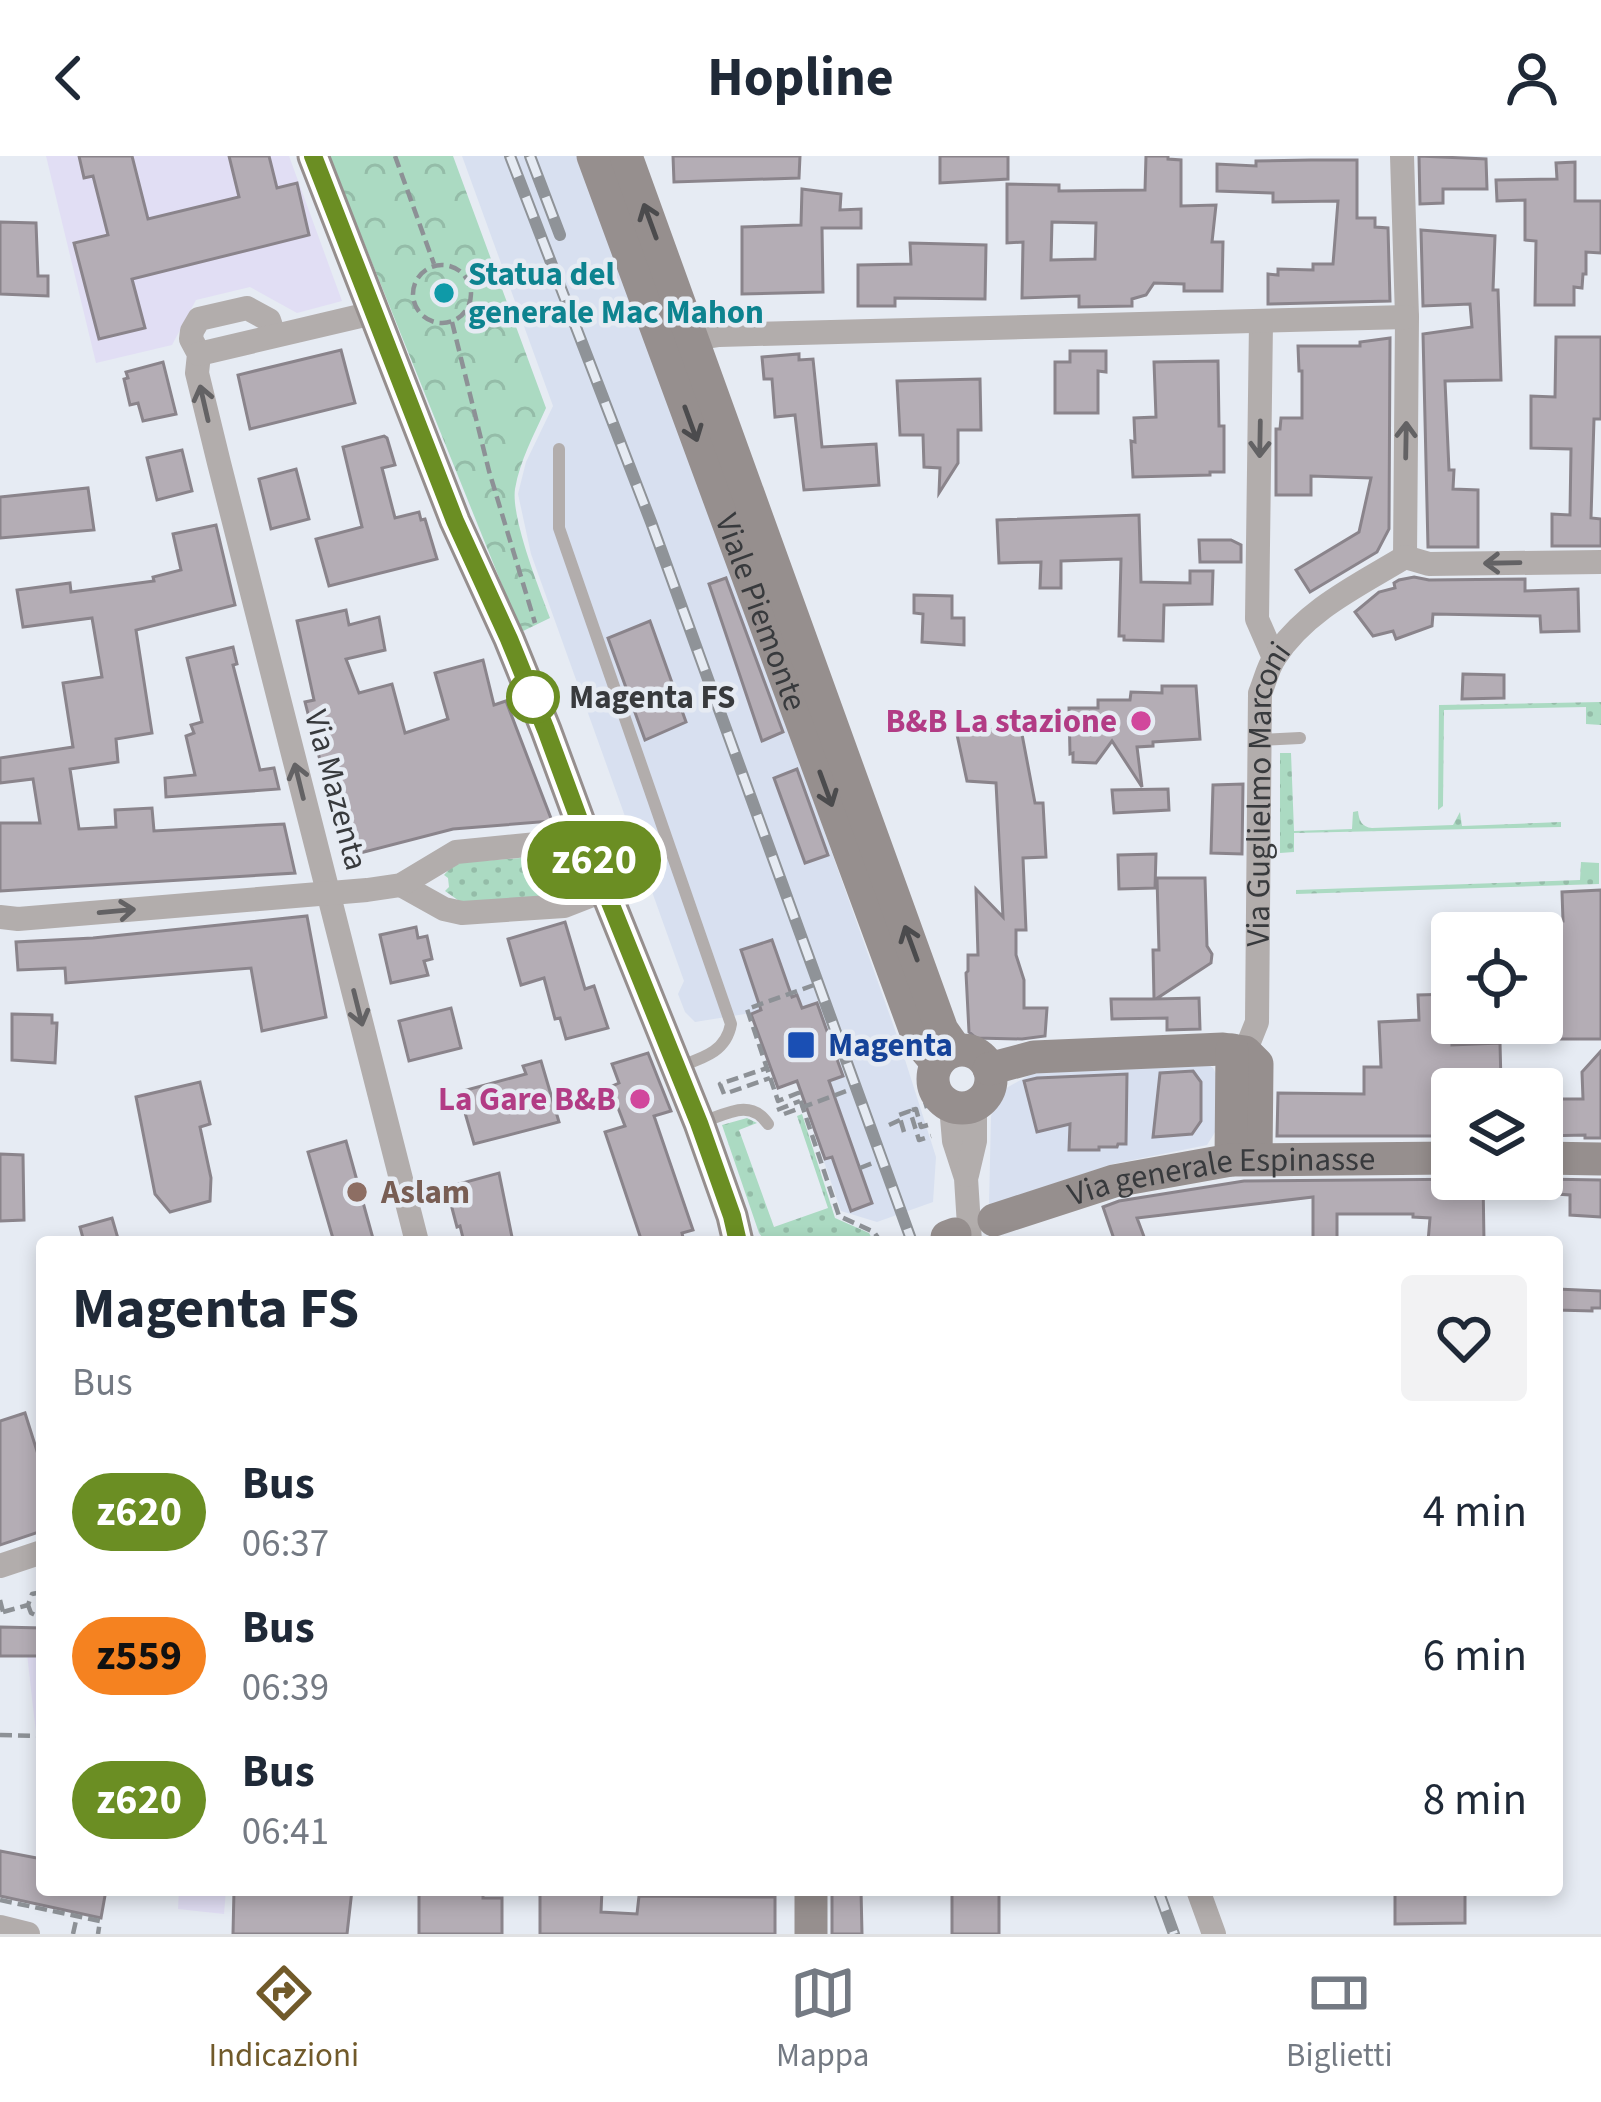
<!DOCTYPE html>
<html lang="it">
<style>
body{margin:0;font-family:"Source Sans 3",sans-serif;background:#f2f2f3;color:#1f2937;height:100vh;display:flex;flex-direction:column;font-size:45px;white-space:nowrap}
*{box-sizing:border-box;margin:0}
p{font-size:39px;color:#747a83}
.icon{flex:none;width:66px;height:66px;fill:none;stroke:currentColor;stroke-width:2;stroke-linecap:round;stroke-linejoin:round}
.map{position:relative;flex:1;overflow:hidden}
.side{position:absolute;left:36px;top:1080px;width:1527px;height:660px;display:flex;flex-direction:column;background:#fff;border-radius:12px;box-shadow:0 6px 18px #0003}
.side>*{flex:none}
.badge{padding:0 24px;border-radius:39px;font-size:42px;line-height:78px}
.fabs{position:absolute;left:1431px;top:756px;display:grid;gap:24px}
.fabs a{display:grid;place-items:center;width:132px;height:132px;border-radius:12px;background:#fff;box-shadow:0 6px 18px #0003;font-size:60px}
.map>.badge{position:absolute;translate:-50% -50%;box-shadow:0 0 0 6px #fff}
.round{display:grid;place-items:center;flex:none;width:126px;height:126px;border-radius:12px;background:#f2f2f3}
.summary{display:flex;align-items:center;justify-content:space-between;height:204px;padding:0 36px}
h1{font-size:57px;font-weight:700;line-height:90px}
ul{padding:0;list-style:none}
li{display:flex;align-items:center;gap:36px;height:144px;padding:0 36px}
li div{flex:1}
li b{display:block;font-size:45px}
li em{font-style:normal}
li .badge{min-width:132px;font-weight:700;text-align:center}
header{display:flex;justify-content:space-between;align-items:center;height:156px;padding:0 36px;background:#fff;font-size:54px;font-weight:700}
.tab-bar{display:flex;justify-content:space-around;align-items:center;height:168px;border-top:3px solid #e0e1e3;background:#fff;font-size:33px;color:#747a83}
.tab-bar a{display:grid;justify-items:center;gap:6px}
.tab-bar .active{color:#715a2a}
.map>svg:first-child{display:block}
.built{fill:#d8e0f0}
.education{fill:#e1def4}
.grass{fill:url(#grass-dots)}
.park{fill:url(#park-crowns)}
.building{fill:#b4adb5;stroke:#8a848b;stroke-width:3;fill-rule:evenodd}
.lines{fill:none;stroke-linecap:round;stroke-linejoin:round}
.path{stroke:#8d9196;stroke-width:4.5;stroke-dasharray:12 6;stroke-linecap:butt}
.lane{stroke:#b2adac;stroke-width:12}
.street{stroke:#b2adac;stroke-width:24}
.secondary{stroke:#968f8e;stroke-width:33}
.rail-casing{stroke:#8f9398;stroke-width:12}
.rail{stroke:#e6ebf3;stroke-width:8;stroke-dasharray:22;stroke-linecap:butt}
.oneway{stroke:#4b4b4d}
.oneway2{stroke:#636264}
.line-casing{stroke:#fff;stroke-width:27}
.line{stroke:#6b8e23;stroke-width:18}
.culture-dot{fill:#0f9aa8;stroke:#e6ebf3;stroke-width:4.5}
.stop-dot{fill:#fff;stroke:#6b8e23;stroke-width:6}
.hotel-dot{fill:#d1479c;stroke:#e6ebf3;stroke-width:4.5}
.transit-dot{fill:#1a4fb4;stroke:#e6ebf3;stroke-width:4.5}
.education-dot{fill:#8d6e63;stroke:#e6ebf3;stroke-width:4.5}
.labels{text-anchor:middle;dominant-baseline:central;stroke-width:9;stroke-linejoin:round;paint-order:stroke}
.culture-label{font-size:33px;font-weight:bold;fill:#0d838f;stroke:#e6ebf3;text-anchor:start}
.street-label{font-size:33px;fill:#383a3d;stroke:#e6ebf3}
.stop-label{font-size:33px;font-weight:bold;fill:#383a3d;stroke:#e6ebf3;text-anchor:start}
.hotel-label{font-size:33px;font-weight:bold;fill:#b23c85;stroke:#e6ebf3;text-anchor:end}
.transit-label{font-size:33px;font-weight:bold;fill:#164399;stroke:#e6ebf3;text-anchor:start}
.education-label{font-size:33px;font-weight:bold;fill:#785e54;stroke:#e6ebf3;text-anchor:start}
</style>
<header><svg class="icon" aria-label="back" viewBox="0 0 24 24"><path d="M15 5l-7 7 7 7"/></svg>Hopline<svg class="icon" aria-label="person" viewBox="0 0 24 24"><circle cx="12" cy="8" r="4"/><path d="M4 21q1-7 8-7t8 7"/></svg></header>
<div class="map">
<svg width="1601" height="1778" viewBox="0 0 1601 1778">
<defs>
<pattern id="grass-dots" width="8" height="8" patternUnits="userSpaceOnUse" patternTransform="scale(3)"><rect width="8" height="8" fill="#abdac2"/><path d="M2 2h.1M6 6h.1" fill="none" stroke="#94bca8" stroke-width="1.8" stroke-linecap="round"/></pattern>
<pattern id="park-crowns" width="20" height="18" patternUnits="userSpaceOnUse" patternTransform="scale(3)"><rect width="20" height="18" fill="#abdac2"/><path d="M2 6a3 3 0 1 1 6 0M12 15a3 3 0 1 1 6 0" fill="none" stroke="#94bca8"/></pattern>
</defs>
<rect width="100%" height="100%" fill="#e6ebf3"/>
<g class="built">
<polygon points="462,0 584,0 900,888 936,1001 933,1046 877,1066 841,1055 797,927 778,932 751,857 695,866 685,856 678,838 684,825 531,398 518,338 526,306 553,250"/>
<polygon points="1199,902 1213,912 1220,925 1219,970 1207,989 1113,1008 989,1049 991,960 999,942 1008,931 1039,914"/>
</g>
<g class="education">
<polygon points="46,0 289,0 342,145 297,157 250,131 196,144 172,189 96,207"/>
<polygon points="24,1471 42,1472 42,1625 33,1551"/>
<polygon points="179,1734 226,1734 224,1758 178,1753"/>
</g>
<g class="grass">
<polygon points="1601,546 1601,569 1586,568 1586,551 1444,554 1443,650 1438,654 1439,549"/>
<path d="M 1280,597 L 1291,597 L 1294,675 L 1352,673 L 1353,656 L 1358,655 C 1359,665 1362,671 1372,672 L 1453,669 L 1460,656 L 1462,670 L 1561,666 L 1561,671 L 1294,677 L 1294,696 L 1280,697 Z"/>
<path d="M 558,699 C 575,709 576,727 561,740 L 462,747 L 445,735 L 449,731 L 448,722 L 444,719 L 455,707 Z"/>
<polygon points="1581,706 1599,707 1599,728 1296,738 1296,734 1580,724"/>
<polygon points="802,958 835,1062 869,1077 874,1086 766,1086 759,1077 722,969 747,962 757,967 739,974 774,1071 828,1052 797,960"/>
</g>
<path class="park" d="M 329,0 L 453,0 L 546,252 C 534,279 520,304 515,333 C 511,362 539,432 550,462 L 521,476 Z"/>
<g class="building">
<polygon points="79,0 132,0 148,63 239,41 229,0 269,0 277,32 297,27 309,79 132,123 145,172 99,183 74,87 108,79 93,20 84,22"/>
<polygon points="673,0 800,0 799,22 674,26"/>
<polygon points="940,0 1008,0 1008,23 940,27"/>
<path d="M 1146,0 L 1168,0 L 1168,3 L 1181,4 L 1181,50 L 1216,49 L 1212,86 L 1223,86 L 1222,135 L 1184,135 L 1184,128 L 1154,127 L 1146,139 L 1132,143 L 1132,150 L 1079,151 L 1079,140 L 1022,142 L 1023,86 L 1007,87 L 1007,28 L 1059,29 L 1059,35 L 1145,34 ZM 1052,66 L 1096,67 L 1095,103 L 1051,104 Z"/>
<polygon points="1419,0 1486,3 1487,33 1443,33 1443,47 1420,48"/>
<polygon points="1311,4 1357,4 1357,62 1375,62 1375,71 1388,72 1390,145 1268,148 1268,118 1278,119 1278,113 1313,114 1313,108 1333,108 1338,45 1273,46 1273,37 1217,35 1217,8 1256,10 1256,5"/>
<polygon points="1575,6 1575,45 1601,45 1601,97 1586,96 1586,118 1583,118 1582,132 1574,131 1574,149 1535,149 1536,85 1525,84 1525,44 1497,45 1496,24 1557,23 1556,7"/>
<polygon points="802,33 841,38 840,54 861,53 861,72 822,72 823,136 742,138 742,71 801,69"/>
<polygon points="0,66 36,67 38,120 48,120 48,140 0,138"/>
<polygon points="1421,74 1495,80 1493,134 1498,134 1501,224 1445,225 1449,314 1454,314 1453,333 1478,334 1478,391 1428,391 1423,178 1472,171 1470,148 1423,150"/>
<polygon points="910,87 986,89 985,143 895,142 895,150 858,150 858,109 911,108"/>
<polygon points="1556,181 1601,181 1601,263 1594,263 1591,362 1601,363 1601,390 1552,390 1552,358 1570,359 1571,293 1531,292 1531,240 1555,241"/>
<polygon points="1390,182 1389,373 1377,396 1310,436 1296,414 1359,376 1371,322 1311,320 1311,339 1276,339 1276,273 1280,273 1281,262 1302,262 1302,215 1299,215 1298,190 1360,190 1360,186"/>
<polygon points="341,194 355,247 250,273 238,219"/>
<polygon points="1070,195 1106,195 1106,216 1098,215 1098,257 1055,257 1055,206 1070,206"/>
<polygon points="799,198 799,204 813,203 822,291 876,288 879,329 804,334 795,259 775,261 772,223 764,223 762,201"/>
<polygon points="1218,205 1219,270 1224,270 1224,316 1210,316 1210,319 1133,321 1131,285 1135,286 1134,262 1156,261 1154,206"/>
<polygon points="163,206 176,258 143,265 138,247 130,249 124,223 128,222 126,216"/>
<polygon points="980,223 981,274 958,274 958,307 939,337 940,312 924,311 923,279 900,279 897,225"/>
<polygon points="384,280 387,282 395,309 382,312 395,362 419,356 421,364 425,363 437,403 329,430 316,383 362,371 343,291"/>
<polygon points="182,294 192,335 157,344 147,302"/>
<polygon points="296,313 309,363 271,373 259,323"/>
<polygon points="88,332 94,374 0,382 0,341"/>
<polygon points="1139,359 1141,426 1190,427 1190,415 1213,415 1212,448 1164,449 1163,485 1124,484 1124,480 1119,480 1121,403 1061,405 1061,432 1040,432 1041,406 999,407 997,364"/>
<polygon points="216,369 235,449 136,474 152,577 116,583 118,606 70,613 79,673 116,671 115,654 152,652 154,675 284,668 295,717 0,735 0,667 40,667 33,623 0,627 0,602 73,591 63,527 102,521 92,462 23,471 17,434 70,427 71,436 154,425 153,421 181,414 173,378"/>
<polygon points="1199,384 1231,384 1241,389 1241,406 1200,406"/>
<polygon points="1414,421 1429,424 1525,423 1525,435 1578,433 1579,475 1541,476 1540,460 1433,458 1432,470 1396,483 1393,475 1373,480 1355,456 1379,436 1395,432 1394,427 1399,424"/>
<polygon points="726,422 783,576 762,585 709,428"/>
<polygon points="914,439 952,440 952,462 964,462 964,489 922,486 923,458 914,457"/>
<polygon points="346,454 349,469 379,461 385,494 346,503 359,537 392,528 405,577 448,563 435,517 483,504 494,549 506,545 552,665 453,673 345,701 305,546 314,544 297,465"/>
<polygon points="650,465 686,566 645,584 608,482"/>
<polygon points="233,491 237,508 233,509 260,614 274,612 279,633 166,641 165,622 195,619 186,580 194,577 191,569 202,566 187,502"/>
<polygon points="1463,518 1504,519 1504,542 1462,543"/>
<polygon points="1162,530 1196,530 1200,583 1153,586 1153,590 1137,591 1142,631 1112,585 1096,607 1073,606 1073,597 1070,598 1069,552 1098,552 1098,544 1130,544 1131,536 1162,537"/>
<polygon points="1021,573 1035,647 1043,647 1046,701 1023,702 1026,774 1016,774 1016,799 1024,824 1024,852 1047,852 1045,880 1022,883 976,882 969,876 966,817 968,815 968,799 978,799 976,733 1003,761 996,627 967,625 956,574"/>
<polygon points="797,613 828,699 805,707 774,622"/>
<polygon points="1243,628 1242,698 1211,697 1213,629"/>
<polygon points="1168,633 1169,654 1114,657 1112,634"/>
<polygon points="1156,698 1155,732 1119,733 1118,699"/>
<polygon points="1157,722 1205,722 1207,790 1212,798 1211,807 1156,843 1199,842 1200,873 1167,874 1167,862 1112,863 1111,843 1154,843 1153,794 1159,794"/>
<polygon points="1601,734 1601,883 1542,883 1542,764 1563,765 1562,736"/>
<polygon points="307,760 326,861 262,875 251,812 66,827 65,812 18,814 16,786 93,782"/>
<polygon points="565,766 585,833 594,830 608,872 566,883 560,862 555,863 544,822 521,829 508,783"/>
<polygon points="416,771 418,782 427,780 432,803 424,805 428,819 391,827 380,779"/>
<polygon points="772,784 792,841 797,839 802,852 817,847 843,920 829,925 872,1047 851,1055 832,1001 825,1003 797,925 778,932 751,858 761,854 741,794"/>
<polygon points="1452,838 1452,889 1500,887 1501,927 1452,930 1452,980 1277,980 1278,937 1364,938 1364,911 1381,911 1379,866 1419,864 1418,839"/>
<polygon points="451,852 461,892 409,905 399,865"/>
<polygon points="12,858 52,859 52,867 57,867 55,907 12,904"/>
<polygon points="1601,895 1601,982 1585,982 1585,979 1542,980 1542,943 1583,943 1582,916"/>
<polygon points="648,897 671,955 654,960 693,1074 682,1077 684,1086 642,1086 605,976 625,970 610,931 619,927 612,908"/>
<polygon points="541,905 559,966 474,988 459,936 526,918 523,910"/>
<polygon points="1193,915 1201,926 1201,965 1192,978 1153,981 1160,917"/>
<polygon points="1127,918 1126,988 1118,988 1117,991 1099,991 1099,994 1069,994 1070,968 1037,976 1024,925 1037,922"/>
<polygon points="200,926 210,968 200,971 211,1022 210,1045 170,1056 155,1038 136,941"/>
<polygon points="346,985 374,1086 334,1086 308,996"/>
<polygon points="0,998 23,999 24,1064 0,1065"/>
<polygon points="499,1017 513,1086 464,1086 460,1070 457,1071 448,1037 452,1036 451,1030"/>
<polygon points="1483,1023 1484,1086 1428,1086 1430,1062 1413,1061 1413,1058 1337,1058 1337,1086 1313,1086 1313,1041 1137,1062 1146,1086 1115,1086 1103,1051 1119,1045 1244,1025"/>
<polygon points="1542,1023 1601,1024 1601,1061 1570,1059 1570,1039 1542,1037"/>
<polygon points="112,1062 119,1086 84,1086 80,1071"/>
<polygon points="1557,1133 1601,1135 1601,1152 1592,1152 1592,1155 1557,1154"/>
<polygon points="25,1257 42,1311 42,1375 0,1389 0,1265"/>
<polygon points="0,1471 42,1472 42,1500 0,1500"/>
<polygon points="0,1695 42,1703 42,1734 106,1734 101,1762 0,1740"/>
<polygon points="234,1734 352,1734 347,1778 233,1778"/>
<polygon points="419,1734 483,1734 483,1742 502,1742 502,1778 419,1778"/>
<polygon points="540,1734 602,1734 601,1756 637,1758 639,1740 775,1741 775,1778 540,1778"/>
<polygon points="832,1734 861,1734 862,1778 832,1778"/>
<polygon points="1395,1734 1465,1734 1465,1767 1395,1768"/>
<rect x="952" y="1735" width="47" height="43"/>
</g>
<g class="lines">
<g class="path">
<polyline points="395,0 434,108"/>
<circle cx="442" cy="138" r="29"/>
<polyline points="452,166 489,315 535,467"/>
<polyline points="814,829 747,853 778,945 798,937 839,1060 874,1076 881,1086"/>
<polyline points="920,929 927,952"/>
<polyline points="730,936 770,922"/>
<polyline points="724,938 720,928 767,912"/>
<polyline points="777,954 800,945"/>
<polyline points="912,954 916,953 921,971 928,969"/>
<polyline points="784,958 852,933"/>
<polyline points="889,969 900,964"/>
<polyline points="904,976 899,959 910,955 919,984 931,980"/>
<polyline points="860,1012 878,1005"/>
<polyline points="0,1444 3,1456 0,1458"/>
<polyline points="28,1449 31,1457 42,1462"/>
<polyline points="3,1456 28,1449 32,1438 42,1436"/>
<polyline points="0,1579 42,1580"/>
<polyline points="0,1744 100,1765 98,1778"/>
<polyline points="73,1778 77,1760"/>
</g>
<g class="lane">
<path d="M 559,293 L 559,372 L 731,868 C 726,896 703,902 678,911"/>
<polyline points="1260,584 1300,582"/>
<path d="M 700,967 C 725,959 750,941 768,968"/>
</g>
<g class="street">
<polyline points="1402,0 1407,161 1405,401"/>
<polyline points="1261,166 1257,463 1274,502"/>
<polyline points="274,179 269,164 247,152 199,163 192,175 191,183 199,198 197,217 219,307 417,1086"/>
<polyline points="680,190 700,182 719,179 1407,161"/>
<polyline points="199,198 373,157"/>
<polyline points="401,729 444,753 462,757 564,750 605,734"/>
<polyline points="0,761 18,763 367,734 401,729 456,696 547,687 585,681"/>
<path id="s1" d="M 1245,896 L 1257,866 L 1260,537 C 1265,525 1268,511 1275,501 C 1305,454 1359,429 1405,401 L 1429,408 L 1601,406"/>
<polyline points="951,950 954,985 966,1022 970,1086"/>
<polyline points="967,1019 975,985 975,949"/>
<polyline points="0,1410 42,1396"/>
<polyline points="1198,1734 1214,1778"/>
<polyline points="0,1771 28,1778"/>
</g>
<g class="secondary">
<polyline points="313,0 455,365 509,483 546,574 605,734 699,967 732,1060 738,1086"/>
<path id="s2" d="M 593,0 L 920,887 L 937,907"/>
<polyline points="626,0 942,874 956,894"/>
<circle cx="962" cy="923" r="29"/>
<polyline points="989,913 1034,901 1223,893 1245,896 1257,908 1256,1003"/>
<polyline points="1542,1002 1601,1003"/>
<polyline points="1231,1004 1232,894"/>
<path id="s3" d="M 994,1064 L 1114,1025 L 1231,1004 L 1452,1002"/>
<polyline points="947,1081 955,1078"/>
<polyline points="811,1734 811,1778"/>
</g>
<g class="rail-casing">
<g id="rail">
<polyline points="510,0 651,366 912,1086"/>
<polyline points="530,0 560,79"/>
<polyline points="1158,1734 1174,1778"/>
</g>
</g>
<use href="#rail" class="rail"/>
</g>
<defs><path id="oneway-shaft" d="M-6 0H5M1.5-3L5.5 0L1.5 3" fill="none" stroke-width="1.6" stroke-linecap="round" stroke-linejoin="round" transform="scale(3)"/></defs>
<g class="oneway">
<use href="#oneway-shaft" transform="translate(650 65) rotate(-110)"/>
<use href="#oneway-shaft" transform="translate(691 268) rotate(70)"/>
<use href="#oneway-shaft" transform="translate(826 633) rotate(70)"/>
<use href="#oneway-shaft" transform="translate(911 787) rotate(-110)"/>
</g>
<g class="oneway2">
<use href="#oneway-shaft" transform="translate(204 247) rotate(-103)"/>
<use href="#oneway-shaft" transform="translate(1260 283) rotate(91)"/>
<use href="#oneway-shaft" transform="translate(1406 284) rotate(-89)"/>
<use href="#oneway-shaft" transform="translate(1502 407) rotate(179)"/>
<use href="#oneway-shaft" transform="translate(299 625) rotate(-104)"/>
<use href="#oneway-shaft" transform="translate(117 755) rotate(-5)"/>
<use href="#oneway-shaft" transform="translate(358 852) rotate(76)"/>
</g>
<g class="lines">
<g class="line-casing">
<polyline id="line" points="313,0 455,365 509,483 546,574 605,734 699,967 732,1060 738,1086"/>
</g>
<use href="#line" class="line"/>
</g>
<circle class="culture-dot" cx="444" cy="137" r="12"/>
<circle class="stop-dot" cx="533" cy="541" r="24"/>
<g class="hotel-dot">
<circle cx="1141" cy="565" r="12"/>
<circle cx="640" cy="943" r="12"/>
</g>
<rect class="transit-dot" x="786" y="874" width="30" height="30" rx="6"/>
<circle class="education-dot" cx="357" cy="1036" r="12"/>
<g class="labels">
<g class="culture-label">
<text x="468" y="118">Statua del<tspan x="468" dy="38">generale Mac Mahon</tspan></text>
</g>
<g class="street-label">
<text stroke="none"><textPath href="#s2" startOffset="486">Viale Piemonte</textPath></text>
<text transform="translate(336 634) rotate(75)">Via Mazenta</text>
<text stroke="none"><textPath href="#s1" startOffset="261">Via Guglielmo Marconi</textPath></text>
<text stroke="none"><textPath href="#s3" startOffset="234">Via generale Espinasse</textPath></text>
</g>
<g class="stop-label">
<text x="569" y="541">Magenta FS</text>
</g>
<g class="hotel-label">
<text x="1117" y="565">B&amp;B La stazione</text>
<text x="616" y="943">La Gare B&amp;B</text>
</g>
<g class="transit-label">
<text x="828" y="889">Magenta</text>
</g>
<g class="education-label">
<text x="381" y="1036">Aslam</text>
</g>
</g>
</svg>
<div class="fabs">
<a><svg class="icon" aria-label="locate" viewBox="0 0 24 24"><circle cx="12" cy="12" r="6"/><path d="M12 2v4M12 18v4M2 12h4M18 12h4"/></svg></a>
<a><svg class="icon" aria-label="layers" viewBox="0 0 24 24"><path d="M12 4l9 5-9 5-9-5zM3 14l9 5 9-5"/></svg></a>
</div>
<b class="badge" style="left:594px;top:704px;background:#6b8e23;color:#fff">z620</b>
<section class="side">
<div class="summary"><div><h1>Magenta FS</h1><p>Bus</p></div><a class="round"><svg class="icon" aria-label="heart" viewBox="0 0 24 24"><path d="M12 20l-8-8c-3-5 5-10 8-4 3-6 11-1 8 4z"/></svg></a></div>
<ul>
<li><span class="badge" style="background:#6b8e23;color:#fff">z620</span><div><b>Bus</b><p>06:37</p></div><em>4 min</em></li>
<li><span class="badge" style="background:#f58220;color:#111">z559</span><div><b>Bus</b><p>06:39</p></div><em>6 min</em></li>
<li><span class="badge" style="background:#6b8e23;color:#fff">z620</span><div><b>Bus</b><p>06:41</p></div><em>8 min</em></li>
</ul>
</section>
</div>
<nav class="tab-bar">
<a class="active"><svg class="icon" aria-label="directions" viewBox="0 0 24 24"><path d="M12 3l9 9-9 9-9-9zM9 14v-3h6M13 9l2 2-2 2"/></svg>Indicazioni</a>
<a><svg class="icon" aria-label="map" viewBox="0 0 24 24"><path d="M3 6l6-2 6 2 6-2v14l-6 2-6-2-6 2zM9 4v14M15 6v14"/></svg>Mappa</a>
<a><svg class="icon" aria-label="tickets" viewBox="0 0 24 24"><path d="M3 7h18v10H3zM15 7v10"/></svg>Biglietti</a>
</nav>
